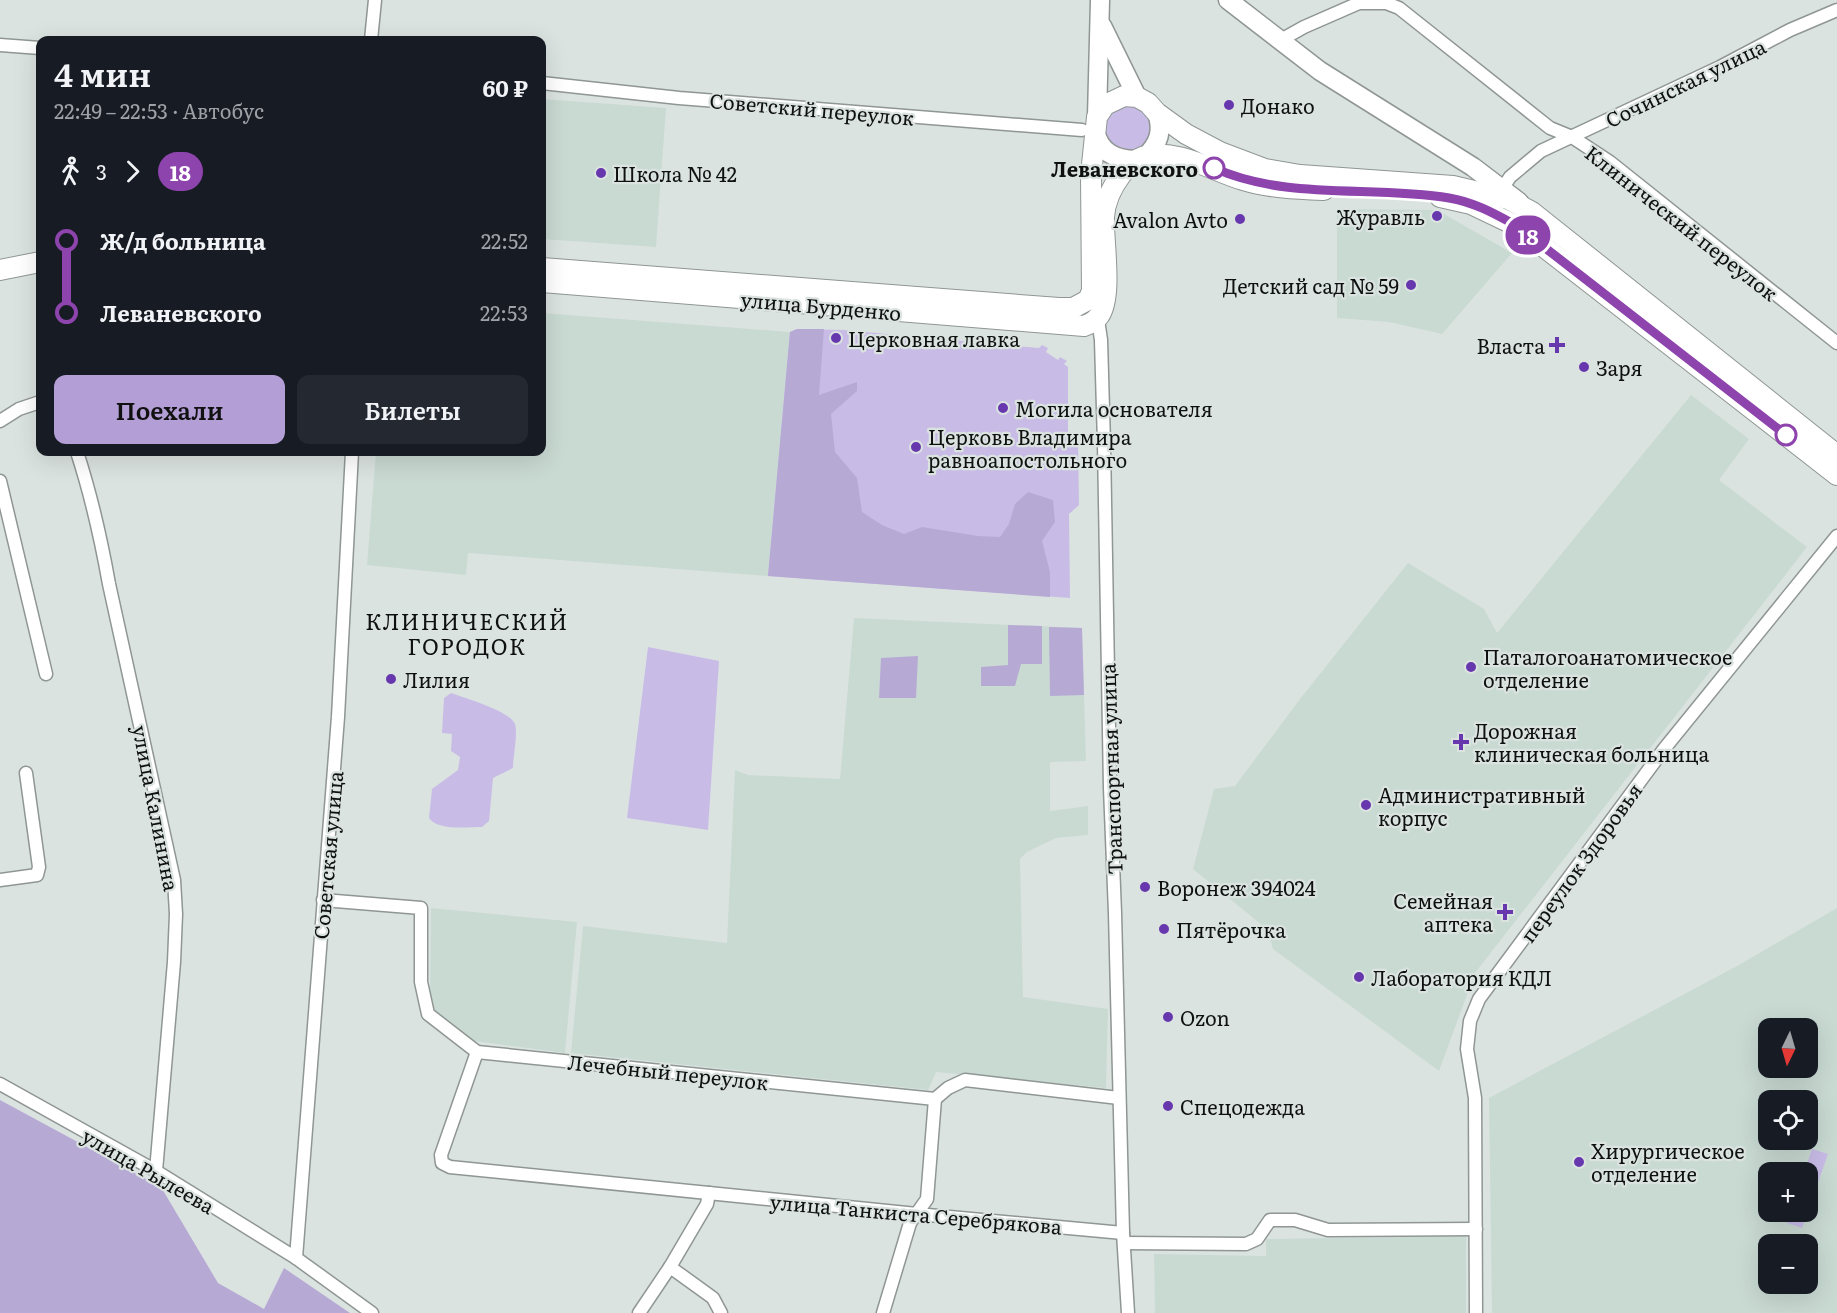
<!DOCTYPE html>
<html lang="ru">
<meta charset="utf-8">
<style>
body{margin:0;font-family:Literata,serif;background:#242831;color:#f1f3f6;height:100vh;display:flex;flex-direction:column;font-size:22px;white-space:nowrap}
*{box-sizing:border-box;margin:0}
p{font-size:20px;color:#9ea1a6}
.icon{flex:none;width:33px;height:33px;fill:none;stroke:currentColor;stroke-width:2;stroke-linecap:round;stroke-linejoin:round}
.map{position:relative;flex:1;overflow:hidden}
.side{position:absolute;left:36px;top:36px;width:510px;height:420px;display:flex;flex-direction:column;background:#171b24;border-radius:12px;box-shadow:0 6px 24px #0002}
.side>*{flex:none}
.badge{padding:0 12px;border-radius:20px;font-size:21px;line-height:39px}
.needle{width:39px;rotate:185deg}
.buttons{position:absolute;left:1758px;top:1018px;display:grid;gap:12px}
.buttons a{display:grid;place-items:center;width:60px;height:60px;border-radius:12px;background:#171b24;box-shadow:0 6px 24px #0002;font-size:30px}
.map>.badge{position:absolute;translate:-50% -50%;box-shadow:0 0 0 3px #fff}
.legs{display:flex;align-items:center;gap:9px;height:66px;padding:0 18px;font-size:20px}
.legs p{margin-inline-start:auto}
.overview{display:flex;align-items:center;justify-content:space-between;height:102px;padding:0 18px}
h1{font-size:33px;font-weight:600;line-height:45px}
.cta{display:flex;gap:12px;margin-top:auto;padding:12px 18px}
.cta a{flex:1;height:69px;border-radius:12px;background:#b39ed6;color:#111;font-size:24px;font-weight:600;line-height:69px;text-align:center}
.cta a+a{background:#242831;color:#f1f3f6}
ul{padding:0 18px;list-style:none}
li{display:flex;align-items:center;gap:21px;height:72px;font-size:22px}
li i{display:grid;place-items:center;width:9px;height:100%;margin:0 8px;background:currentColor}
li i::after{content:'';width:15px;height:15px;margin:-8px;border:4px solid;border-radius:50%;background:#171b24}
li p{margin-inline-start:auto}
li:first-child i{background:linear-gradient(#0000 50%,currentColor 0)}
li:last-child i{background:linear-gradient(currentColor 50%,#0000 0)}
.map>svg:first-child{display:block}
.built{fill:#c9dad3;fill-rule:evenodd}
.green{fill:#c8bce7}
.forest{fill:#b6aad5}
.lines{fill:none;stroke-linecap:round;stroke-linejoin:round}
.street-casing{stroke:#8f9693;stroke-width:15}
.secondary-casing{stroke:#8f9693;stroke-width:21}
.primary-casing{stroke:#8f9693;stroke-width:22}
.street{stroke:#fff;stroke-width:12}
.secondary{stroke:#fff;stroke-width:18}
.primary{stroke:#fff;stroke-width:20}
.line-1-casing{stroke:#fff;stroke-width:14}
.line-1{stroke:#8e44ad;stroke-width:9}
.poi-dot{fill:#6737ae;stroke:#dbe3e0;stroke-width:2}
.stop-1-dot{fill:#fff;stroke:#8e44ad;stroke-width:3}
.labels{text-anchor:middle;dominant-baseline:central;stroke-width:4.5;stroke-linejoin:round;paint-order:stroke}
.street-label{font-size:20px;fill:#0e1110;stroke:#dbe3e0}
.poi-label{font-size:20px;fill:#0e1110;stroke:#dbe3e0;text-anchor:start}
.stop-label{font-size:20px;font-weight:bold;fill:#0e1110;stroke:#dbe3e0;text-anchor:end}
.quarter-label{font-size:22px;letter-spacing:1.5px;fill:#0e1110;stroke:#dbe3e0}
</style>
<div class="map">
<svg width="1837" height="1313" viewBox="0 0 1837 1313">
<rect width="100%" height="100%" fill="#dbe3e0"/>
<g class="built">
<polygon points="542,99 666,108 656,247 542,239"/>
<polygon points="1337,209 1437,210 1512,253 1442,334 1389,322 1337,318"/>
<polygon points="542,313 790,332 768,576 468,553 466,575 367,565 376,452 542,452"/>
<polygon points="1691,395 1749,439 1719,480 1807,547 1475,973 1439,1071 1273,949 1268,930 1193,869 1214,789 1235,786 1300,699 1408,563 1484,609 1497,633"/>
<polygon points="854,618 1082,628 1086,761 1050,762 1050,811 1088,806 1088,835 1056,838 1027,852 1020,859 1023,997 1108,1009 1106,1088 936,1072 928,1090 571,1053 583,926 727,943 735,770 748,775 840,779"/>
<polygon points="431,908 577,922 565,1053 474,1041 430,1007"/>
<path d="M 1837,908 L 1837,1313 L 1492,1313 L 1489,1098 L 1737,966 ZM 1768,1029 L 1808,1029 L 1808,1068 L 1768,1068 ZM 1768,1101 L 1808,1101 L 1808,1140 L 1768,1140 ZM 1768,1173 L 1808,1173 L 1808,1212 L 1768,1212 ZM 1768,1245 L 1808,1245 L 1808,1284 L 1768,1284 Z"/>
<polygon points="1466,1236 1466,1313 1155,1313 1154,1254 1266,1256 1266,1239"/>
</g>
<g class="green">
<circle cx="1128" cy="128" r="23"/>
<polygon points="797,329 844,330 1039,348 1042,345 1048,348 1046,352 1058,360 1060,357 1067,361 1064,364 1068,367 1068,436 1078,440 1079,505 1069,514 1070,598 768,576 790,332"/>
<polygon points="648,647 719,661 708,830 627,818"/>
<path d="M 451,693 C 465,698 510,711 515,724 C 518,734 513,757 513,768 L 493,778 L 489,821 L 482,827 C 467,827 438,831 429,818 L 432,789 L 458,770 L 460,757 L 451,751 L 452,734 L 442,733 L 444,698 Z"/>
<polygon points="1812,1149 1828,1154 1802,1228 1787,1223 1791,1212 1808,1212 1808,1173 1804,1173"/>
</g>
<g class="forest">
<polygon points="797,329 824,329 819,395 857,382 857,391 831,414 835,452 857,478 862,512 882,525 904,534 922,527 978,536 1000,537 1009,524 1015,504 1028,492 1053,500 1055,522 1042,541 1050,572 1050,597 768,576 790,332"/>
<polygon points="1008,625 1042,626 1042,664 1021,664 1015,686 981,686 981,667 1008,665"/>
<polygon points="1049,627 1082,628 1084,695 1050,696"/>
<polygon points="918,656 916,698 879,698 881,658"/>
<polygon points="0,1100 161,1187 218,1283 264,1309 284,1268 350,1313 0,1313"/>
</g>
<g class="lines">
<g class="street-casing">
<g id="street">
<polyline points="371,40 375,0"/>
<polyline points="1279,41 1304,27 1359,3 1386,3 1399,8 1550,128 1572,137 1610,162 1837,343"/>
<polyline points="0,45 40,48"/>
<polyline points="542,83 679,98 1082,130"/>
<polyline points="1499,194 1510,177 1541,151 1720,67 1790,30 1837,10"/>
<polyline points="1097,313 1101,340 1104,444 1110,788 1115,913 1123,1233 1128,1313"/>
<polyline points="0,421 19,409 40,402"/>
<path d="M 77,452 C 91,495 101,539 109,584 L 174,880 L 176,914 L 174,962 L 156,1171"/>
<polyline points="0,481 46,674"/>
<polyline points="0,880 37,875 39,867 26,773"/>
<polyline points="323,900 421,908 421,982 428,1014 477,1052 935,1099 948,1088 965,1080 1119,1098"/>
<polyline points="477,1052 441,1155 442,1163 450,1167 917,1214 1123,1233"/>
<polyline points="0,1084 156,1171 296,1258 372,1313"/>
<polyline points="1124,1243 1246,1244 1257,1239 1270,1220 1295,1220 1328,1230 1476,1229"/>
<polyline points="296,1258 338,717 352,452"/>
<polyline points="670,1267 713,1298 721,1313"/>
<polyline points="639,1313 670,1267 707,1204 709,1193"/>
<polyline points="883,1313 910,1223 927,1199 935,1099"/>
<polyline points="1476,1313 1475,1098 1467,1049 1470,1021 1479,999 1664,749 1837,536"/>
</g>
</g>
<g class="secondary-casing">
<g id="secondary">
<polyline points="1228,0 1320,71 1473,167 1519,202"/>
<polyline points="1102,26 1137,97"/>
<polyline points="1097,117 1100,0"/>
<path d="M 1095,131 C 1100,152 1115,160 1136,160"/>
<path d="M 1146,156 C 1159,143 1163,131 1157,113"/>
</g>
</g>
<g class="primary-casing">
<g id="primary">
<polyline points="1440,197 1471,204 1517,226 1837,475"/>
<polyline points="542,268 1059,308 1073,308 1088,300 1092,291 1091,174 1097,117 1105,105 1124,96 1137,97 1148,103 1157,113 1186,134 1220,152 1265,169 1300,175 1453,186 1508,199 1532,212 1837,455"/>
<polyline points="0,270 40,262"/>
<path d="M 542,282 L 1084,326 C 1090,324 1095,321 1099,316 C 1113,297 1103,241 1104,217 C 1105,202 1112,187 1121,175 C 1127,167 1136,158 1146,156 C 1179,149 1213,171 1243,180 C 1269,188 1297,189 1324,190"/>
</g>
</g>
<use href="#street" class="street"/>
<use href="#secondary" class="secondary"/>
<use href="#primary" class="primary"/>
</g>
<g class="lines">
<g class="line-1-casing">
<path id="line-1" d="M 1214,168 C 1288,201 1371,185 1449,198 C 1474,202 1495,214 1517,226 L 1786,435"/>
</g>
<use href="#line-1" class="line-1"/>
</g>
<g class="poi-dot">
<circle cx="1229" cy="105" r="6"/>
<circle cx="601" cy="173" r="6"/>
<circle cx="1437" cy="216" r="6"/>
<circle cx="1240" cy="219" r="6"/>
<circle cx="1411" cy="285" r="6"/>
<circle cx="836" cy="338" r="6"/>
<path d="M1554 336h6v6h6v6h-6v6h-6v-6h-6v-6h6z"/>
<circle cx="1584" cy="367" r="6"/>
<circle cx="1003" cy="408" r="6"/>
<circle cx="916" cy="447" r="6"/>
<circle cx="1471" cy="667" r="6"/>
<circle cx="391" cy="679" r="6"/>
<path d="M1458 733h6v6h6v6h-6v6h-6v-6h-6v-6h6z"/>
<circle cx="1366" cy="805" r="6"/>
<circle cx="1145" cy="887" r="6"/>
<path d="M1502 903h6v6h6v6h-6v6h-6v-6h-6v-6h6z"/>
<circle cx="1164" cy="929" r="6"/>
<circle cx="1359" cy="977" r="6"/>
<circle cx="1168" cy="1017" r="6"/>
<circle cx="1168" cy="1106" r="6"/>
<circle cx="1579" cy="1162" r="6"/>
</g>
<g class="stop-1-dot">
<circle cx="1214" cy="168" r="10"/>
<circle cx="1786" cy="435" r="10"/>
</g>
<g class="labels">
<g class="street-label">
<text transform="translate(1685 82) rotate(-26)">Сочинская улица</text>
<text transform="translate(812 108) rotate(5)">Советский переулок</text>
<text transform="translate(1682 222) rotate(38)">Клинический переулок</text>
<text transform="translate(821 305) rotate(5)">улица Бурденко</text>
<text transform="translate(1110 769) rotate(-92)">Транспортная улица</text>
<text transform="translate(157 808) rotate(79)">улица Калинина</text>
<text transform="translate(327 855) rotate(-85)">Советская улица</text>
<text transform="translate(1580 862) rotate(-54)">переулок Здоровья</text>
<text transform="translate(668 1071) rotate(6)">Лечебный переулок</text>
<text transform="translate(149 1170) rotate(30)">улица Рылеева</text>
<text transform="translate(916 1213) rotate(5)">улица Танкиста Серебрякова</text>
</g>
<g class="poi-label">
<text x="1241" y="105">Донако</text>
<text x="613" y="173">Школа № 42</text>
<text x="1425" y="216" text-anchor="end">Журавль</text>
<text x="1228" y="219" text-anchor="end">Avalon Avto</text>
<text x="1399" y="285" text-anchor="end">Детский сад № 59</text>
<text x="848" y="338">Церковная лавка</text>
<text x="1545" y="345" text-anchor="end">Власта</text>
<text x="1596" y="367">Заря</text>
<text x="1015" y="408">Могила основателя</text>
<text x="928" y="436">Церковь Владимира<tspan x="928" dy="23">равноапостольного</tspan></text>
<text x="1483" y="656">Паталогоанатомическое<tspan x="1483" dy="23">отделение</tspan></text>
<text x="403" y="679">Лилия</text>
<text x="1474" y="730">Дорожная<tspan x="1474" dy="23">клиническая больница</tspan></text>
<text x="1378" y="794">Административный<tspan x="1378" dy="23">корпус</tspan></text>
<text x="1157" y="887">Воронеж 394024</text>
<text x="1493" y="900" text-anchor="end">Семейная<tspan x="1493" dy="23">аптека</tspan></text>
<text x="1176" y="929">Пятёрочка</text>
<text x="1371" y="977">Лаборатория КДЛ</text>
<text x="1180" y="1017">Ozon</text>
<text x="1180" y="1106">Спецодежда</text>
<text x="1591" y="1150">Хирургическое<tspan x="1591" dy="23">отделение</tspan></text>
</g>
<g class="stop-label">
<text x="1198" y="168">Леваневского</text>
</g>
<g class="quarter-label">
<text x="467" y="620">КЛИНИЧЕСКИЙ<tspan x="467" dy="25">ГОРОДОК</tspan></text>
</g>
</g>
</svg>
<div class="buttons">
<a><svg class="needle" viewBox="-14 -14 28 28"><path d="M0-13l5 13h-10z" fill="#e53935"/><path d="M0 13l5-13h-10z" fill="#9ea1a6"/></svg></a>
<a><svg class="icon" aria-label="locate" viewBox="0 0 24 24"><circle cx="12" cy="12" r="6"/><path d="M12 2v4M12 18v4M2 12h4M18 12h4"/></svg></a>
<a>+</a>
<a>−</a>
</div>
<b class="badge" style="left:1528px;top:235px;background:#8e44ad;color:#fff">18</b>
<section class="side">
<div class="overview"><div><h1>4 мин</h1><p>22:49 – 22:53 · Автобус</p></div><b>60 ₽</b></div>
<div class="legs"><svg class="icon" aria-label="walk" viewBox="0 0 24 24"><circle cx="13" cy="4" r="2"/><path d="M13 8l-2 6 4 7M11 14l-3 7M7 12l3-4h3l4 4"/></svg>3<svg class="icon" aria-label="forward" viewBox="0 0 24 24"><path d="M9 5l7 7-7 7"/></svg><b class="badge" style="background:#8e44ad;color:#fff">18</b></div>
<ul>
<li><i style="color:#8e44ad"></i><b>Ж/д больница</b><p>22:52</p></li>
<li><i style="color:#8e44ad"></i><b>Леваневского</b><p>22:53</p></li>
</ul>
<div class="cta"><a>Поехали</a><a>Билеты</a></div>
</section>
</div>
